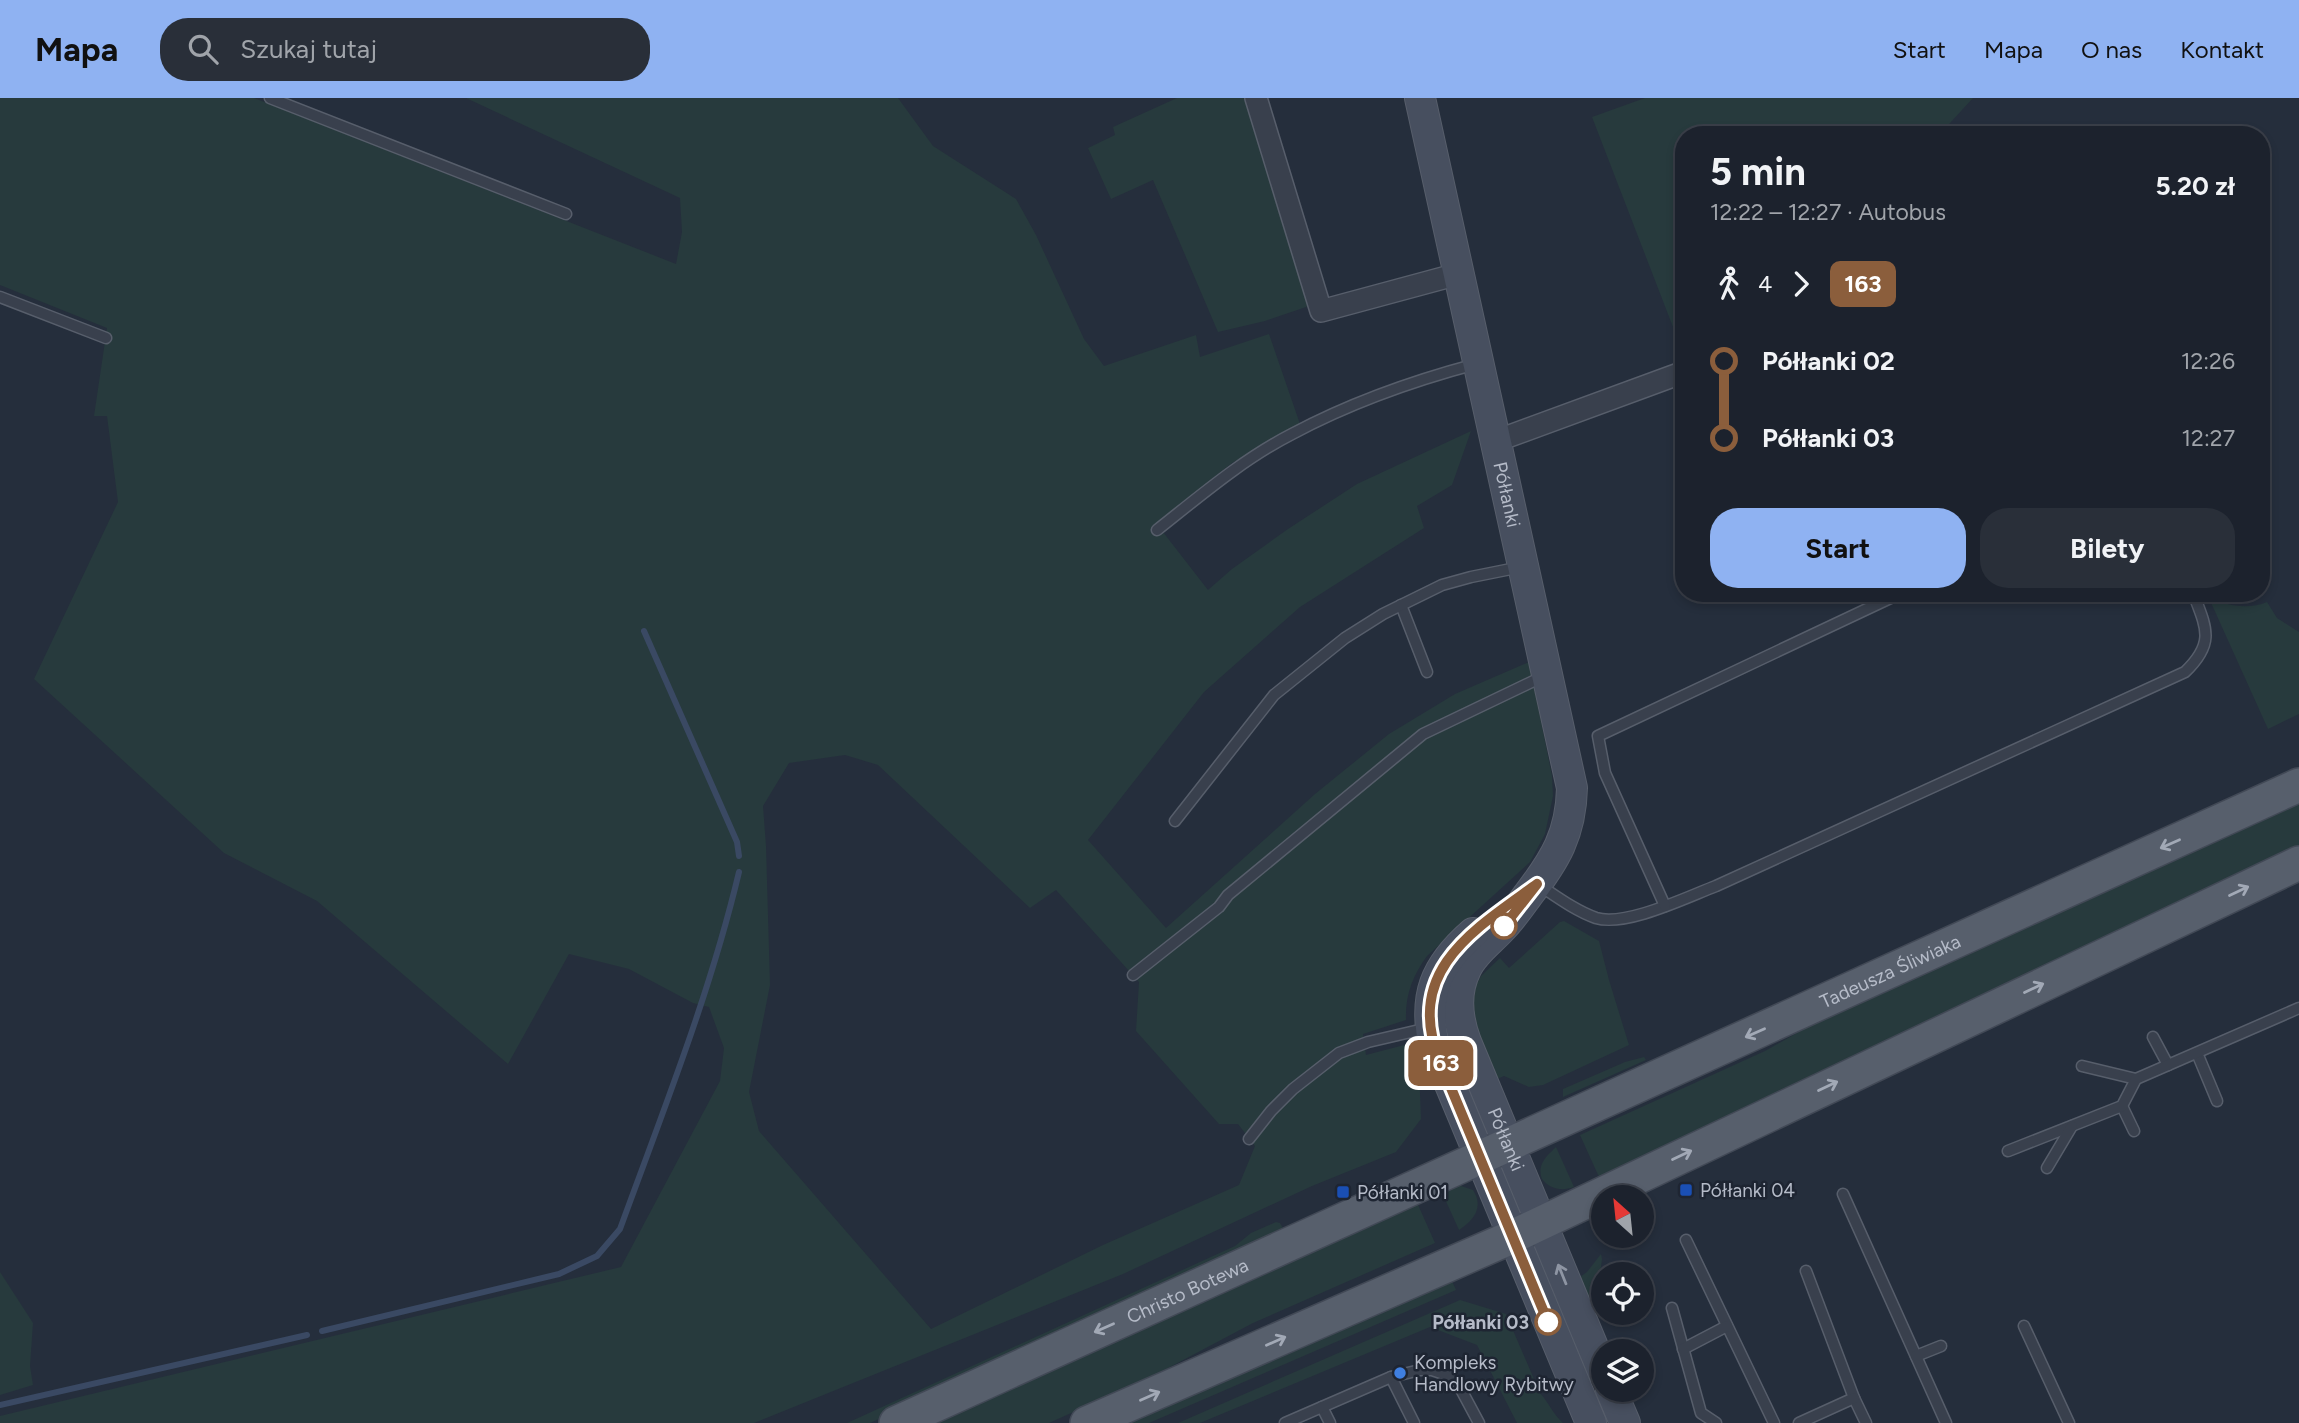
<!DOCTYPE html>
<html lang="pl">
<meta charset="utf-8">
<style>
body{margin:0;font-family:Figtree,sans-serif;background:#292f39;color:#f1f3f6;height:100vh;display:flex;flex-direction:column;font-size:26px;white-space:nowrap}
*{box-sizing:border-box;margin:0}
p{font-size:23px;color:#a0a4aa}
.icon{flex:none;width:38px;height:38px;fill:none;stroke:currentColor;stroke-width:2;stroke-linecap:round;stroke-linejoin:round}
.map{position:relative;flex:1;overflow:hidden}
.panel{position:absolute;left:1675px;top:28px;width:595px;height:476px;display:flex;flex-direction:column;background:#1c222d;border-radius:28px;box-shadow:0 4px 10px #0003,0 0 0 2px #3a3f49}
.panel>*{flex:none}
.badge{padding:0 14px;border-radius:10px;font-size:24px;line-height:46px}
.needle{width:46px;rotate:333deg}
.fabs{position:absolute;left:1591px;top:1087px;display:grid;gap:14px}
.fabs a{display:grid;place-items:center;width:63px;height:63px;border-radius:50%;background:#1c222d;box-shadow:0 4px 10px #0003,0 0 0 2px #3a3f49;font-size:35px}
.map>.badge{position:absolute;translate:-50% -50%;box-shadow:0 0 0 4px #fff}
.legs{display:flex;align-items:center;gap:10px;height:77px;padding:0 35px;font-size:23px}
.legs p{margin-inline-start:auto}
.summary{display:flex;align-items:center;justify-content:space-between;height:119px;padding:0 35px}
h1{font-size:38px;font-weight:700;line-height:52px}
.action{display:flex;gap:14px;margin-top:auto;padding:14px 35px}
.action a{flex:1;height:80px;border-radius:28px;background:#8fb2f2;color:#111;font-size:28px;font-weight:700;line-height:80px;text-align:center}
.action a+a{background:#292f39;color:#f1f3f6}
ul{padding:0 35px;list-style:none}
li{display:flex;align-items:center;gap:24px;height:77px;font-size:26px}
li i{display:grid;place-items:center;width:10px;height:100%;margin:0 9px;background:currentColor}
li i::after{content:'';width:18px;height:18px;margin:-9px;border:5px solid;border-radius:50%;background:#1c222d}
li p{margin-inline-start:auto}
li:first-child i{background:linear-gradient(#0000 50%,currentColor 0)}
li:last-child i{background:linear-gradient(currentColor 50%,#0000 0)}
header{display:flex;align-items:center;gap:42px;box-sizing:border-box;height:98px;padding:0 35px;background:#8fb2f2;color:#111}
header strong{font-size:33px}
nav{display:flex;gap:38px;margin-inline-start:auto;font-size:24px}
.search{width:490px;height:63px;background:#292f39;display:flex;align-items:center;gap:18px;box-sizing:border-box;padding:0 24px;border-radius:28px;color:#a0a4aa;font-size:26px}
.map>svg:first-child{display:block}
.green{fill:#273a3d;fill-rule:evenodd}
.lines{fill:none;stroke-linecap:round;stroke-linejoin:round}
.stream{stroke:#3a4963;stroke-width:6}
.lane-casing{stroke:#575e6b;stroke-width:13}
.street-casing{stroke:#575e6b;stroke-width:24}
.secondary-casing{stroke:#575e6b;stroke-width:32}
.primary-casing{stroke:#424956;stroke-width:36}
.lane{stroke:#39404d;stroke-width:10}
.street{stroke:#39404d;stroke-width:21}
.secondary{stroke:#474f5f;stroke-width:30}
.primary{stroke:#575f6c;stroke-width:33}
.oneway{stroke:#a2a9b6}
.oneway2{stroke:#8e95a3}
.line-1-casing{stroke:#fff;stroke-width:16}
.line-1{stroke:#8b5e3c;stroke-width:10}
.stop-1-dot{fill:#fff;stroke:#8b5e3c;stroke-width:3.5}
.transit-dot{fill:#1a4fb4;stroke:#1e2532;stroke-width:2.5}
.shop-dot{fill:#3f7fe0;stroke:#1e2532;stroke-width:2.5}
.labels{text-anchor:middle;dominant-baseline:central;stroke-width:5;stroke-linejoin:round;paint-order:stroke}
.street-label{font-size:19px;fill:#b5bbc8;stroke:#1e2532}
.poi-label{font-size:19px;fill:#b5bbc8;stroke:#1e2532;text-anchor:start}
.stop-label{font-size:19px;font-weight:bold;fill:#b5bbc8;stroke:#1e2532;text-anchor:end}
</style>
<header>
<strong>Mapa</strong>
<div class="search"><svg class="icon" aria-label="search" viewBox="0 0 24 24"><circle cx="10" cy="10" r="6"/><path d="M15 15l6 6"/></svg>Szukaj tutaj</div>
<nav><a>Start</a><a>Mapa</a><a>O nas</a><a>Kontakt</a></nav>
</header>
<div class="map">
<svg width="2299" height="1325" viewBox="0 0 2299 1325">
<rect width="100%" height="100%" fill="#252e3c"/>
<g class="green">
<path d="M 0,0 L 254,0 L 676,166 L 682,134 L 680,100 L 466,0 L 898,0 L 933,48 L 1016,101 L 1036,137 L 1084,241 L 1104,268 L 1196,237 L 1200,259 L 1269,236 L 1300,326 L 1232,365 L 1156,425 L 1208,492 L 1232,471 L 1288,431 L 1357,386 L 1471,333 L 1452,387 L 1417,408 L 1424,430 L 1300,509 L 1204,594 L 1088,742 L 1166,830 L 1315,696 L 1389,636 L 1455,596 L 1529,564 L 1552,678 L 1553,698 L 1545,736 L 1530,764 L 1427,858 C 1413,877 1405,897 1406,922 L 1363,936 L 1366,957 L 1408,946 L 1419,969 L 1421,1021 L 1396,1054 L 1312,1088 L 1123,1176 L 754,1325 L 0,1325 L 0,1318 L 621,1169 L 720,983 L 724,950 L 709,909 L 693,905 L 629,871 L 569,856 L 508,966 L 317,803 L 224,755 L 34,581 L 118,404 L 107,318 L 94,318 L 107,230 L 0,187 ZM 845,657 L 878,667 L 1030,810 L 1056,792 L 1139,884 L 1136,933 L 1219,1026 L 1238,1026 L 1255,1048 L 1239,1087 L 1103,1147 L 931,1231 L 759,1033 L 749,994 L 770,887 L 766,748 L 763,708 L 789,665 Z"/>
<polygon points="1177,0 1250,0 1309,208 1265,223 1218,234 1153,82 1111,101 1088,50 1115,37 1113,29"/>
<polygon points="1645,0 1973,0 1939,37 1684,37 1683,255 1592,19"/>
<path d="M 2208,498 C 2225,508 2248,512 2267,504 L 2277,520 L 2299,534 L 2299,616 L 2268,631 Z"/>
<polygon points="2299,699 2299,748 1599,1079 1580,1037 1765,953 1869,894"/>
<polygon points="1564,823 1599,843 1609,882 1629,947 1543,987 1529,989 1504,978 1493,983 1473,934 1472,894 1481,878 1500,860 1509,870 1560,824"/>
<polygon points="1644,959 1646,962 1563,999 1563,991 1625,964"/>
<path d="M 1556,1049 L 1574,1089 C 1562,1093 1551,1092 1542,1081 C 1537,1066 1546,1059 1556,1049 Z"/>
<path d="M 1458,1087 L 1473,1092 C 1484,1109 1474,1122 1459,1132 L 1440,1090 Z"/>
<polygon points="1415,1100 1435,1145 1253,1225 1153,1278 1049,1325 920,1325"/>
<polygon points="1276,1124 1280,1125 1284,1132 1266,1145 870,1325 847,1325 1235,1148 1251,1135"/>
<polygon points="1601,1156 1602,1161 1595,1216 1580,1179 1587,1174"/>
<polygon points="0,1174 33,1225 30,1268 33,1287 0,1297"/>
<polygon points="1452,1183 1456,1192 1149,1325 1126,1325"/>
<path d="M 1460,1202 L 1506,1216 L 1540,1295 C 1549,1305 1553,1316 1563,1325 L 1517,1325 L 1477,1247 L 1430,1229 L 1200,1325 L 1178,1325 Z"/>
</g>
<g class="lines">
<g class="stream">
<polyline points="644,533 737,744 739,758"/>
<path d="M 322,1233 L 559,1176 L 597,1158 L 620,1131 C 663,1013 710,896 739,774"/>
<polyline points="0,1307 307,1237"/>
</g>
<g class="lane-casing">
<g id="lane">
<polyline points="270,0 566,116"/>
<polyline points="0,199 106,240"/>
<path d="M 1157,432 C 1200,398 1243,361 1292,336 C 1350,305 1412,283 1476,266"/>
<polyline points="1401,507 1427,574"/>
<polyline points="1175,723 1274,597 1345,540 1383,516 1442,487 1471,479 1521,469"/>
<path d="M 1539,787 C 1557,799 1576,813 1596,820 C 1626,829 1687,799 1716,788 L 2185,574 C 2215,545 2207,531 2193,495"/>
<polyline points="1665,808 1605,675 1598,638 1901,495"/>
<polyline points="1133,877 1219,809 1228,797 1423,636 1544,578"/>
<polyline points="2153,939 2168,967"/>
<polyline points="2197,955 2217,1003"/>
<polyline points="2082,968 2136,981"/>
<polyline points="2122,1008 2134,1033"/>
<polyline points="1249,1041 1271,1013 1293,991 1339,955 1368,944 1428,930"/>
<polyline points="2008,1053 2122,1008 2136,981 2299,910"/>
<polyline points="2047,1070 2072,1028"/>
<polyline points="1843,1096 1946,1325"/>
<polyline points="1686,1142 1774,1325"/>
<polyline points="1806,1173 1854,1300 1866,1325"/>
<polyline points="1672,1210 1701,1315 1716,1325"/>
<polyline points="2024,1228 2069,1325"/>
<polyline points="1683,1251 1727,1228"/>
<polyline points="1916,1258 1941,1248"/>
<polyline points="1391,1279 1414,1325"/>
<polyline points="1322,1309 1330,1325"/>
<polyline points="1285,1325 1391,1279 1420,1272 1432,1272 1447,1277 1457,1284 1479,1325"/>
<polyline points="1799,1325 1854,1300"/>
</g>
</g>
<g class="street-casing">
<g id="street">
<polyline points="1256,0 1321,213 1458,176"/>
<polyline points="1496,343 1684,274"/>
</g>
</g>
<g class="secondary-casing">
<g id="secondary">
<path id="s1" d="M 1420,0 L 1572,690 C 1571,736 1555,762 1528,797 C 1520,808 1511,821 1501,831 C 1490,843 1473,855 1466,871 C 1454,895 1457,920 1466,944 L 1603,1273"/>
<path d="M 1473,835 C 1435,868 1423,898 1434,948 L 1591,1325"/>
<polyline points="1611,1292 1625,1325"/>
</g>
</g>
<g class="primary-casing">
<g id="primary">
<path id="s2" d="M 896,1325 L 2299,687"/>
<polyline points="1087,1325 1512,1139 2299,765"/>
</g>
</g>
<use href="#lane" class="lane"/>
<use href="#street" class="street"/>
<use href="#secondary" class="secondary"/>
<use href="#primary" class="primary"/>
</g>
<defs><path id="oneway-shaft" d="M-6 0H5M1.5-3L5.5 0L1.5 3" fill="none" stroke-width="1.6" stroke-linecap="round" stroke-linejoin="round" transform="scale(1.75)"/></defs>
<g class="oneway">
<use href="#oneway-shaft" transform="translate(2170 746) rotate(156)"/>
<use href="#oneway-shaft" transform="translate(2239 793) rotate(-25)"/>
<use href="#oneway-shaft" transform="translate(2034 890) rotate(-25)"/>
<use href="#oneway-shaft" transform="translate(1755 935) rotate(156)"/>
<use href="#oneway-shaft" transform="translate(1828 988) rotate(-25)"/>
<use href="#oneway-shaft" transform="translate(1682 1057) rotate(-25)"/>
<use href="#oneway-shaft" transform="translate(1104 1230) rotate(156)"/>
<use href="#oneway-shaft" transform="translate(1276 1243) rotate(-24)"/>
<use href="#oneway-shaft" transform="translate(1150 1298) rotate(-24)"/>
</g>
<use class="oneway2" href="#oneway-shaft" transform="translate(1562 1176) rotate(-112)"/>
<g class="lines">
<g class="line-1-casing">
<path id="line-1" d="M 1504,828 L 1537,786 C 1475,831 1404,872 1439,961 L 1548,1224"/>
</g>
<use href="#line-1" class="line-1"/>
</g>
<g class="stop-1-dot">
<circle cx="1504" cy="828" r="12"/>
<circle cx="1548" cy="1224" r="12"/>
</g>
<g class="transit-dot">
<rect x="1679" y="1085" width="14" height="14" rx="3.5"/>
<rect x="1336" y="1087" width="14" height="14" rx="3.5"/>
</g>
<circle class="shop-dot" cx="1400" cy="1275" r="7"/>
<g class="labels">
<g class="street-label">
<text stroke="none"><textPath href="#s1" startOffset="406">Półłanki</textPath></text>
<text stroke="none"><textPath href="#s2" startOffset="1092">Tadeusza Śliwiaka</textPath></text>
<text stroke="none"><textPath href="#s1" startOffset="1102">Półłanki</textPath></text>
<text stroke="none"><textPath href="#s2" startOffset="320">Christo Botewa</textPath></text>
</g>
<g class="poi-label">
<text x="1700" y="1092">Półłanki 04</text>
<text x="1357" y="1094">Półłanki 01</text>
<text x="1414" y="1264">Kompleks<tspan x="1414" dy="22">Handlowy Rybitwy</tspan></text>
</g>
<g class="stop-label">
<text x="1529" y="1224">Półłanki 03</text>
</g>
</g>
</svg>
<div class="fabs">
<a><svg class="needle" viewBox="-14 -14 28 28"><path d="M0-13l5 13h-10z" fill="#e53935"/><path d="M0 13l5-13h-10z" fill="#a0a4aa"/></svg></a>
<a><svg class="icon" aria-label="locate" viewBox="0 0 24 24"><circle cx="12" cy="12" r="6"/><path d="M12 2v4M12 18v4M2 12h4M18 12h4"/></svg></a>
<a><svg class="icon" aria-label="layers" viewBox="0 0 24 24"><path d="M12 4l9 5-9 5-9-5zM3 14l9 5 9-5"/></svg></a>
</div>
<b class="badge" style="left:1441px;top:965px;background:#8b5e3c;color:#fff">163</b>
<section class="panel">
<div class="summary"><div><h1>5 min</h1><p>12:22 – 12:27 · Autobus</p></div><b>5.20 zł</b></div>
<div class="legs"><svg class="icon" aria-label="walk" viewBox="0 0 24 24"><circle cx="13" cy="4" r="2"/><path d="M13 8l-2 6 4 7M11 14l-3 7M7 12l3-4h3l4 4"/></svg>4<svg class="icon" aria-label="forward" viewBox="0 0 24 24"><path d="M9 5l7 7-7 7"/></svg><b class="badge" style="background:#8b5e3c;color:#fff">163</b></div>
<ul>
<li><i style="color:#8b5e3c"></i><b>Półłanki 02</b><p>12:26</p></li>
<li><i style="color:#8b5e3c"></i><b>Półłanki 03</b><p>12:27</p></li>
</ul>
<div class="action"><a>Start</a><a>Bilety</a></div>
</section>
</div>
